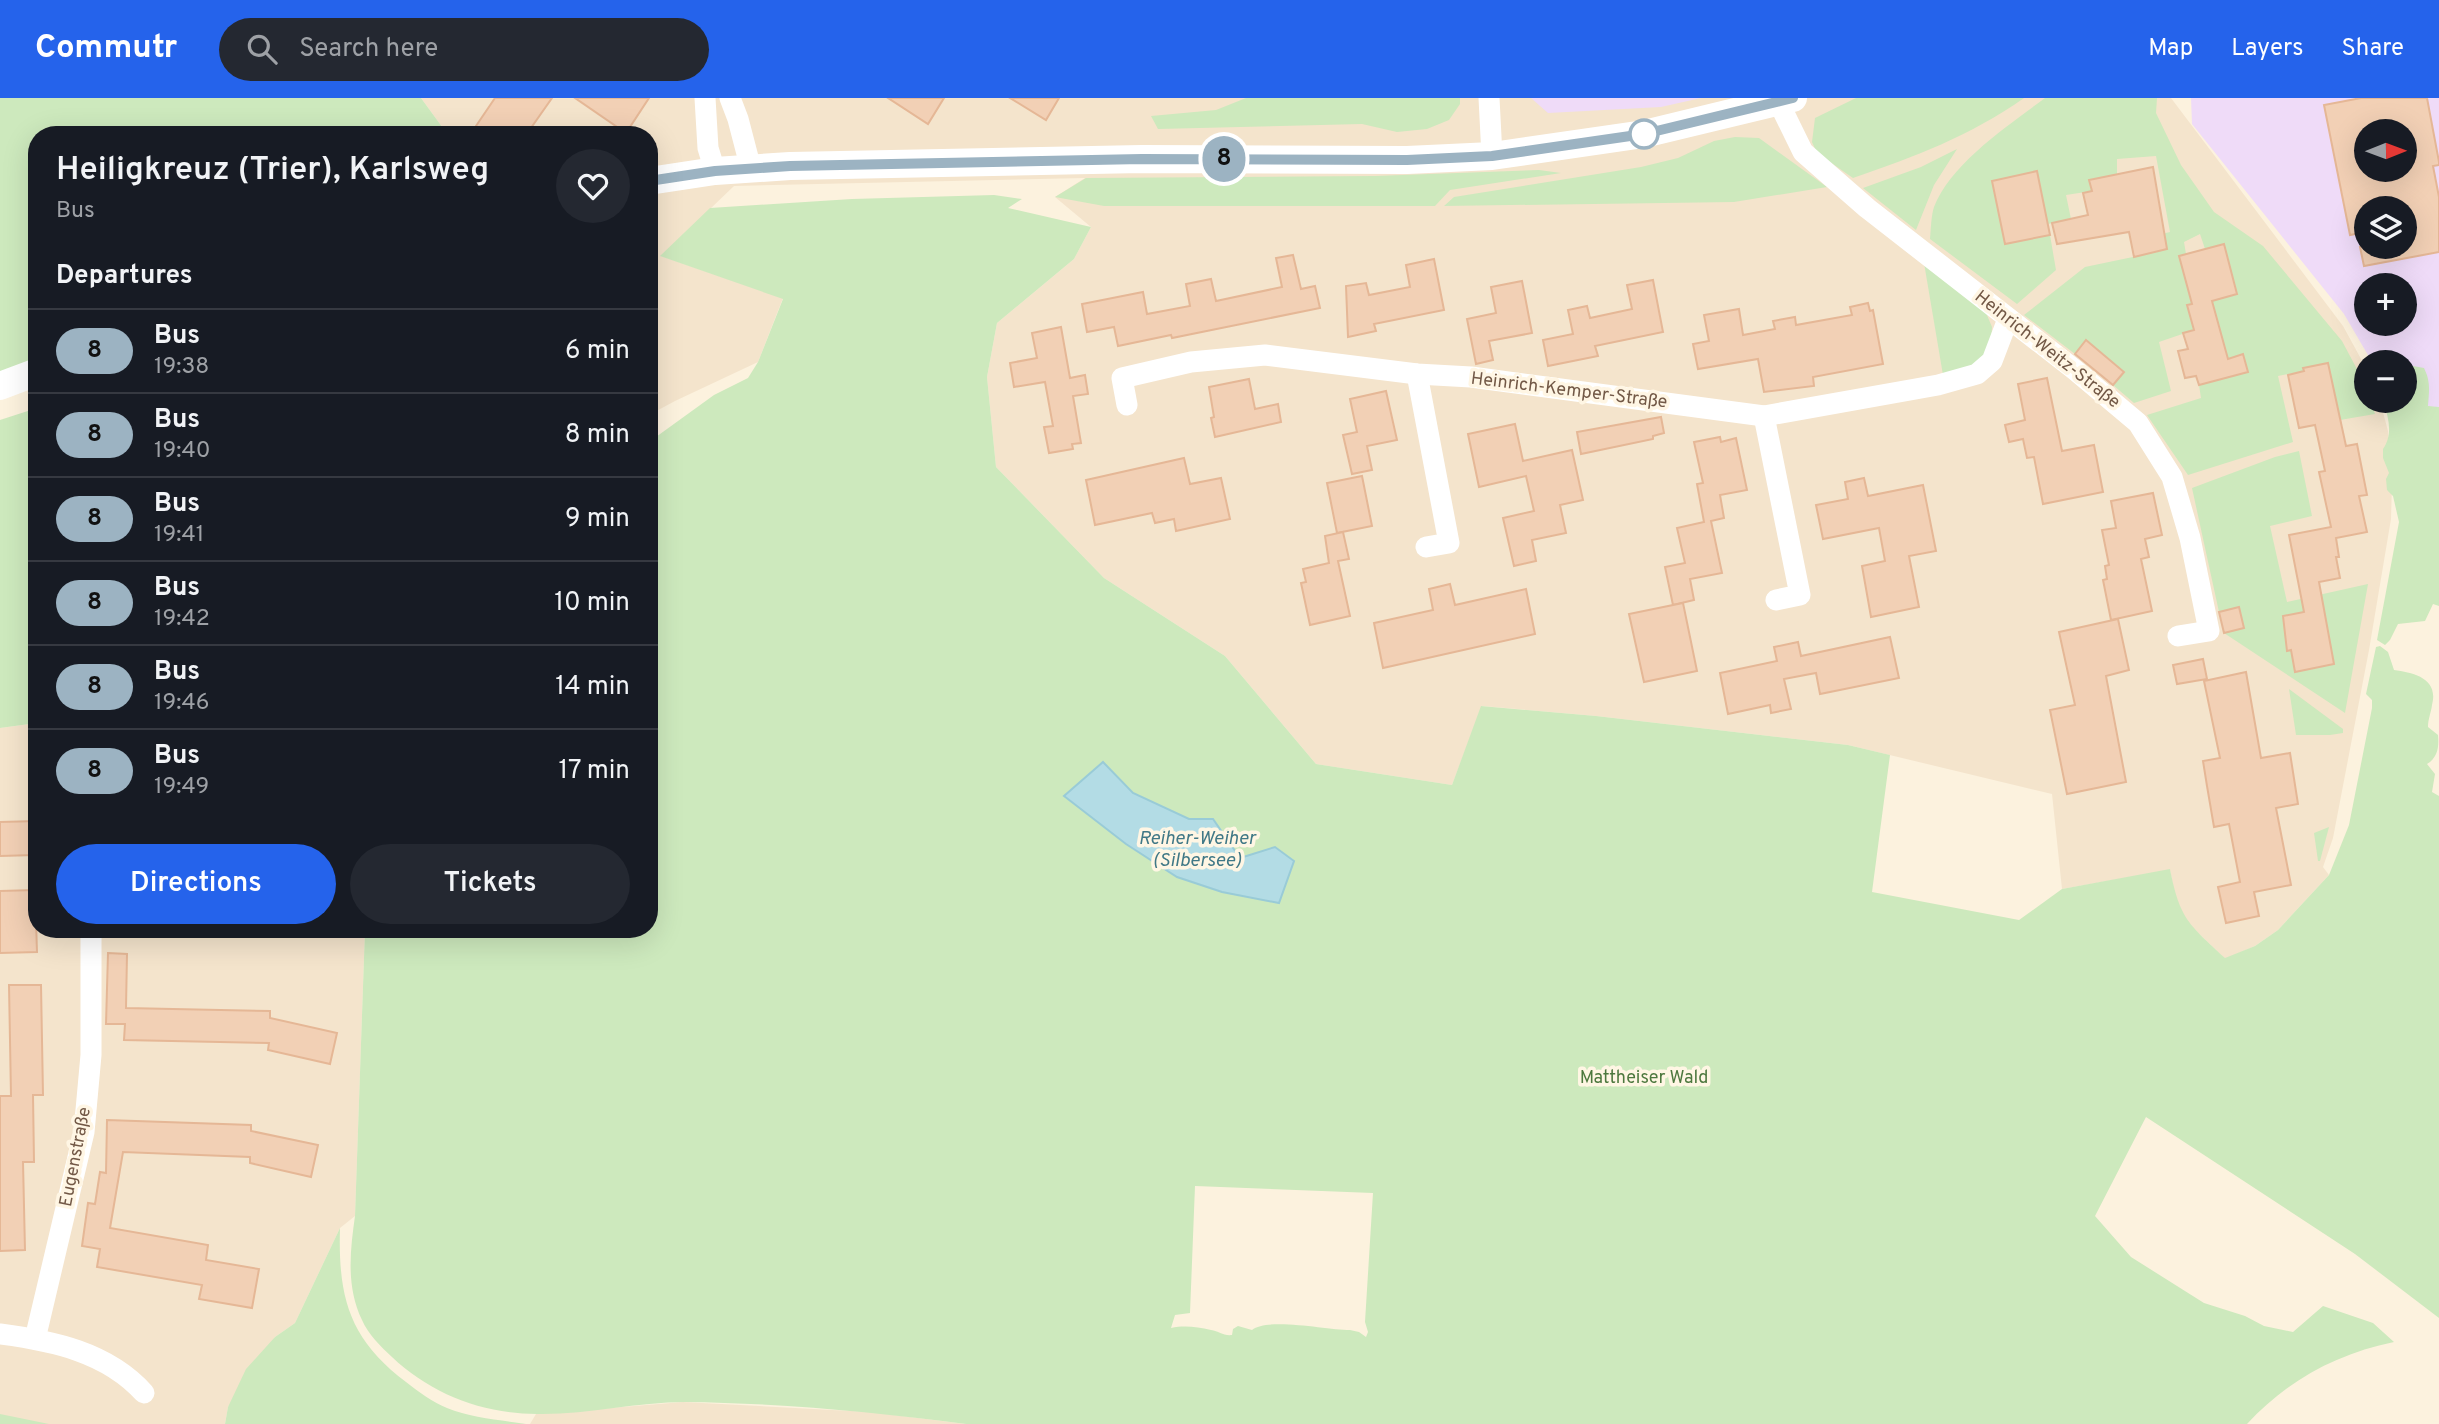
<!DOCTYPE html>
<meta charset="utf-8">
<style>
body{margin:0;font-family:Overpass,sans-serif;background:#242831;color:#f1f3f6;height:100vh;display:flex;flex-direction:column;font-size:26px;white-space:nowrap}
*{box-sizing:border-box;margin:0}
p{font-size:23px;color:#9ea1a6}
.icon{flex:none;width:38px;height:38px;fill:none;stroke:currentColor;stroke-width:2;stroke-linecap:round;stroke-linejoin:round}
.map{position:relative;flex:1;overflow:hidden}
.details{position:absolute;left:28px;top:28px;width:630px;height:812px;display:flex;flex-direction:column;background:#171b24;border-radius:28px;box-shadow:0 7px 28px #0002}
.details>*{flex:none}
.badge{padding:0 14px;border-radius:23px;font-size:24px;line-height:46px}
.needle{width:46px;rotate:89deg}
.buttons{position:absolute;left:2354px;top:21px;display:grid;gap:14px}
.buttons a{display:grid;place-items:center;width:63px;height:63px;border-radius:50%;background:#171b24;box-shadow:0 7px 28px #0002;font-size:35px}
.map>.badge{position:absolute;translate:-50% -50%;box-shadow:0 0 0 4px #fff}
h2{padding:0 28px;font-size:26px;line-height:63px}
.round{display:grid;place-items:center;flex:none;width:74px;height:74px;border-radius:37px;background:#242831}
.headline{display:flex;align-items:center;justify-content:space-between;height:119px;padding:0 28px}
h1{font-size:33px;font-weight:600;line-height:52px}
.cta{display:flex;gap:14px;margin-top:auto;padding:14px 28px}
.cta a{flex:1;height:80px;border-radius:42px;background:#2563eb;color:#fff;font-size:28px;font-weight:600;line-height:80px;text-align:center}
.cta a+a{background:#242831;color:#f1f3f6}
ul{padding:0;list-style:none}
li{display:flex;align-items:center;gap:21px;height:84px;padding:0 28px;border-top:2px solid #363941}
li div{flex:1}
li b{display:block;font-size:26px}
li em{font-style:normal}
li .badge{min-width:77px;font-weight:700;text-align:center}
header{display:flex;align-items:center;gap:42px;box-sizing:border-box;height:98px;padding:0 35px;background:#2563eb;color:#fff}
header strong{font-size:33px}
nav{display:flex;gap:38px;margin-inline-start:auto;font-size:24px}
.search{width:490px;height:63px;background:#242831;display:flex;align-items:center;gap:18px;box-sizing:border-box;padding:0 24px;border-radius:38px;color:#9ea1a6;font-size:26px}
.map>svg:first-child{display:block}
.residential{fill:#f4e4cc}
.education{fill:#efdbf8;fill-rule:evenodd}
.green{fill:#cde9bd;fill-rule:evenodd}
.water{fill:#b3dce5;stroke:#99cbd7;stroke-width:2}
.building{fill:#f2d0b5;stroke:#e5b796;stroke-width:2;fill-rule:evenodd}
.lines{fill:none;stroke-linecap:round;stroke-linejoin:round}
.minor{stroke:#fff;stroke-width:21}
.tertiary{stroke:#fff;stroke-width:28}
.line-casing{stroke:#fff;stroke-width:16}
.line{stroke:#9cb3c2;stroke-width:10}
.stop-dot{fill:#fff;stroke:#9cb3c2;stroke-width:3.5}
.labels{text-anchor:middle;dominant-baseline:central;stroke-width:7;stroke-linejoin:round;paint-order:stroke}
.street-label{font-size:18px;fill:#725846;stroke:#fff6e4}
.park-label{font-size:18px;fill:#4d783e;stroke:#fff6e4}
.water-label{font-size:19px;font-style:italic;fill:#407886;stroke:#fff6e4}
</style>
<header>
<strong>Commutr</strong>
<div class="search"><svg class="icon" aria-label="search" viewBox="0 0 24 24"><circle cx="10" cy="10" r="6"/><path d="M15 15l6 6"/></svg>Search here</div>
<nav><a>Map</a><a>Layers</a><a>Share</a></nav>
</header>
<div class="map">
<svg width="2439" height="1326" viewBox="0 0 2439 1326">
<rect width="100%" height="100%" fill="#fcf2de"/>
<g class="residential">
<polygon points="421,0 2171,0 2343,228 2366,270 2366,303 2380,303 2388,333 2392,387 2391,421 2369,552 2333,740 2323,769 2329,777 2278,832 2255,848 2225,861 2186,823 2175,798 2170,772 2062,791 2052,696 1848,647 1596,618 1482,608 1452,687 1316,666 1225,558 1104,480 996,369 987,279 997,225 1074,161 1091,129 1055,99 1085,80 734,88 661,158 783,200 758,264 675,303 649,317 649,37 448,37"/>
<polygon points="37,625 37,831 365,831 355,1118 340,1130 295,1225 275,1239 228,1309 225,1326 0,1326 0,630"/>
<polygon points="683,1304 870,1314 966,1326 530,1326 536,1316"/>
</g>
<g class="education">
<polygon points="1531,0 1701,0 1661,9 1548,15"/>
<path d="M 2191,0 L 2439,0 L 2439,344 L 2404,303 L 2404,264 L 2372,264 L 2344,216 L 2192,26 ZM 2366,33 L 2404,33 L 2404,72 L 2366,72 ZM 2366,110 L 2404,110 L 2404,149 L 2366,149 ZM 2366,187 L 2404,187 L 2404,226 L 2366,226 Z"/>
</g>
<g class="green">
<polygon points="0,0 421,0 448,37 37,37 37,261 0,274"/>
<polygon points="1246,0 1460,0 1460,6 1449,22 1427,31 1397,34 1362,26 1158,31 1151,18 1216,12"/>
<path d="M 1856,0 L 2024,0 C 1970,38 1914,59 1853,80 L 1817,55 L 1812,44 L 1815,20 Z"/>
<path d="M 2045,0 L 2157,0 L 2156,15 L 2181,67 L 2214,114 L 2263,148 L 2342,243 L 2366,288 L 2366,303 L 2371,303 L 2375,316 L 2340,322 L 2328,265 L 2303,270 L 2304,273 L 2278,278 L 2293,344 L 2188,377 L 2147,317 L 2201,300 L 2199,287 L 2247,274 L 2243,257 L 2228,261 L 2212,203 L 2237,196 L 2224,146 L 2205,151 L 2200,136 L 2184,144 L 2186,156 L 2179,158 L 2192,206 L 2187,207 L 2194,232 L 2159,244 L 2171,293 L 2134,305 L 2113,287 L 2123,274 L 2075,256 L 2024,217 L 2085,169 L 2152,155 L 2149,139 L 2170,134 L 2156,58 L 2117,61 L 2117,77 L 2090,82 L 2092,93 L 2066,97 L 2071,121 L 2048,126 L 2037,74 L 1992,83 L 2005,146 L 2050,137 L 2056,172 L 2017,206 L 1930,141 C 1931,131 1931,118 1934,109 C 1951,65 2009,27 2045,0 Z"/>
<polygon points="1735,39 1759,40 1827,89 1734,104 1444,108 1454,99 1641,69 1678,60 1714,43"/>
<polygon points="1957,51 1934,87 1916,132 1863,90 1921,69"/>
<polygon points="1539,72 1561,75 1450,92 1435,108 1104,108 1055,99 1086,80 1375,78"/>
<path d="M 994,97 L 1022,101 L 1008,110 L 1091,129 L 1074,161 L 997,225 L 987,279 L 996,369 L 1104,480 L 1225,558 L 1316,666 L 1452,687 L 1481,608 L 1596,618 L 1848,647 L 1890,657 L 1872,794 L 2019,822 L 2062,791 L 2170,771 C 2180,822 2189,826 2225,860 L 2255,848 L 2278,832 L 2329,777 L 2349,727 L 2372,610 L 2372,602 L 2366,596 L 2376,549 L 2380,548 L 2388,554 L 2394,572 C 2414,575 2439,580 2432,607 C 2431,615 2428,621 2428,629 L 2438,637 C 2439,649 2438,659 2427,666 L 2435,676 L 2432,694 L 2439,698 L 2439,1220 L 2355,1156 L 2146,1019 L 2095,1118 L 2131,1159 L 2204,1205 L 2245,1218 L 2264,1228 L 2293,1234 L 2323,1208 L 2373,1225 L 2394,1244 C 2336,1256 2288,1282 2247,1326 L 966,1326 C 873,1314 779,1305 685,1304 C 636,1304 586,1317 537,1316 C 483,1316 431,1296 392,1259 C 381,1249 368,1236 362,1222 C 346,1189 350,1153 355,1118 L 365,831 L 649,831 L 649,344 L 714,297 L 748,280 L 758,264 L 783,201 L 660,158 L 710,110 L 852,101 ZM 1195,1088 L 1373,1095 L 1365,1224 L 1368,1234 L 1366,1239 L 1359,1234 L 1350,1232 C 1327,1232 1268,1219 1252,1232 L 1238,1228 L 1233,1231 L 1232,1237 C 1223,1238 1219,1233 1211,1232 C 1197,1229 1185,1227 1171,1230 L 1175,1217 L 1190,1215 Z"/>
<polygon points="1924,165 1984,210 1992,229 1991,248 1977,267 1943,277"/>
<path d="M 2413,268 L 2424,270 C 2431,284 2429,293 2428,308 L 2439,309 L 2439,508 L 2433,506 L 2425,523 L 2398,526 L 2390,542 L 2385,547 L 2377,542 L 2399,424 L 2393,398 L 2387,392 L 2386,381 L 2389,375 L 2383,360 L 2383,351 C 2393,337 2389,320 2383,303 L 2404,303 L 2405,279 L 2408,270 Z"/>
<polygon points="37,310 37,625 0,630 0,322"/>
<polygon points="2299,353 2312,418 2270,428 2287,504 2368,486 2345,615 2224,535 2243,530 2239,509 2219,514 2192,390 2275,359"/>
<polygon points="2289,591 2343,631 2343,635 2330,637 2296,637"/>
<polygon points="2329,729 2320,763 2318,763 2314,735"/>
<path d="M 340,1130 C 338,1199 349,1241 406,1284 C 419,1294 432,1304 447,1310 C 471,1320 501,1322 526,1326 L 225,1326 L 228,1309 L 246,1271 L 275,1239 L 295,1225 Z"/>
<polygon points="0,1316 49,1326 0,1326"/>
</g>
<polygon class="water" points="1103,664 1133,695 1189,721 1213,721 1240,760 1275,749 1294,763 1279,805 1222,794 1177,779 1126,746 1064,698"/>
<g class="building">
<polygon points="495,0 552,0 526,37 488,37 476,28"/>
<polygon points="575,0 649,0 626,35"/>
<polygon points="888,0 944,0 928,26"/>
<polygon points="1010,0 1059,0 1046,22"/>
<path d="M 2361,0 L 2427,0 L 2439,64 L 2439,67 L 2433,68 L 2439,99 L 2439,154 L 2364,168 L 2360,149 L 2404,149 L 2404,110 L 2366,110 L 2366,134 L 2350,137 L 2324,7 ZM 2366,33 L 2404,33 L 2404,72 L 2366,72 Z"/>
<polygon points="2153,69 2167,151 2134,159 2129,134 2057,146 2052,125 2088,117 2083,95 2092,93 2089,82"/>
<polygon points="2037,73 2050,137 2005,146 1992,83"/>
<polygon points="2224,146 2237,196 2212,203 2228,261 2243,256 2248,274 2199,287 2196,278 2185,280 2178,253 2188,251 2183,235 2194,232 2187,207 2192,206 2179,158"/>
<polygon points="1293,157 1301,191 1315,188 1320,210 1172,240 1171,237 1118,248 1114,229 1087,234 1082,206 1143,194 1147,216 1190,208 1186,186 1211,181 1216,203 1282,189 1276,160"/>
<polygon points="1434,161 1444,212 1374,226 1376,233 1348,239 1346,188 1366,185 1369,197 1410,189 1406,167"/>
<polygon points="1653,182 1663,234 1595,248 1598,258 1548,268 1543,242 1573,236 1568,212 1587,208 1590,220 1632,211 1627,187"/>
<polygon points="1522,183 1532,235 1489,243 1493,262 1476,266 1467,221 1496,215 1491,189"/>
<polygon points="1868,205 1870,213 1873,212 1883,266 1813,279 1814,288 1764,294 1758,261 1698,271 1693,246 1709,243 1704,217 1739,211 1743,237 1775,231 1773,223 1795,219 1796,227 1852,217 1850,209"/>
<polygon points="1061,229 1070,280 1085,277 1088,296 1073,298 1081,345 1072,346 1073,351 1049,355 1044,329 1053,328 1045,284 1014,289 1010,265 1037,260 1032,235"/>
<polygon points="2086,242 2124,274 2113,287 2075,256"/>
<polygon points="2328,265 2346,348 2357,346 2367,397 2359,398 2367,434 2336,440 2339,459 2336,459 2340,480 2319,484 2334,566 2295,574 2291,552 2287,553 2283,518 2304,514 2289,437 2331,429 2319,374 2325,373 2315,327 2299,330 2288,277 2304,273 2303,270"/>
<polygon points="2047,280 2062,353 2094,347 2103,394 2043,406 2034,359 2027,360 2023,341 2009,344 2005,327 2025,322 2018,286"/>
<polygon points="1249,281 1255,311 1278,306 1281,324 1215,339 1211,320 1214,319 1209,289"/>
<polygon points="1386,293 1397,342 1367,348 1372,372 1352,376 1343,337 1357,334 1350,301"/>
<polygon points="1661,319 1664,335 1653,338 1653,341 1581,356 1577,334"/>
<polygon points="1515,326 1523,363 1572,352 1583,402 1560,407 1566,435 1532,442 1536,463 1514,468 1503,420 1534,413 1526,378 1479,389 1468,336"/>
<polygon points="1720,339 1721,344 1736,340 1747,392 1720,397 1724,420 1711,423 1722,475 1690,481 1694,502 1673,507 1665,469 1685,465 1677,430 1704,424 1697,386 1703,385 1694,344"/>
<polygon points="1184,360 1190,386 1221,380 1230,421 1176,433 1174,421 1155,425 1152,415 1095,427 1086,382"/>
<polygon points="1362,378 1372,428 1337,435 1327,385"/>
<polygon points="1864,380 1868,398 1923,387 1936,453 1909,458 1919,509 1871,519 1862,468 1885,463 1879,430 1823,441 1816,407 1848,401 1845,384"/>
<polygon points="2153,395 2162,437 2145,441 2149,459 2141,461 2152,513 2111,522 2103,482 2107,481 2105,468 2109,467 2102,432 2116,430 2111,403"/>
<polygon points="1343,434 1349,461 1338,463 1350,518 1310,527 1301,485 1306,484 1303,471 1329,465 1325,438"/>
<polygon points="1450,486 1455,507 1526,491 1535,536 1383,570 1374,525 1433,512 1429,491"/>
<polygon points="1683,505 1697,573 1644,584 1629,516"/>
<polygon points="2239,509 2244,530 2224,535 2219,514"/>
<polygon points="2118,521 2129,572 2106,578 2126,684 2067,696 2050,612 2075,607 2059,534"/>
<polygon points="1890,539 1899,580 1820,596 1816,575 1784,581 1791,611 1771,615 1770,607 1728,616 1720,575 1777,563 1774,549 1798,544 1801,558"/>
<polygon points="2203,561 2207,581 2177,586 2173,567"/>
<polygon points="2246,574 2261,660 2290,655 2298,706 2276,710 2291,787 2254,794 2259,818 2226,825 2218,789 2240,784 2229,726 2214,729 2207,688 2203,663 2220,660 2204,583"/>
<polygon points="37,723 35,757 0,758 0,724"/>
<polygon points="35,792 37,854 0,855 0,793"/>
<polygon points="108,855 127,856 126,910 270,913 270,920 337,935 330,966 268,952 269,945 124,942 125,926 106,926"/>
<polygon points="9,887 41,887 43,997 33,997 34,1064 23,1064 25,1152 0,1153 0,998 11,998"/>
<polygon points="107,1022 251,1027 251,1033 318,1047 311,1079 250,1065 250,1059 123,1054 110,1130 208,1147 206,1162 259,1171 252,1210 199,1201 202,1187 97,1169 100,1151 82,1148 88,1105 95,1106 100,1074 106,1075"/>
</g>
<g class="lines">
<g class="minor">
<polyline points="705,0 708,50 715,73"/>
<polyline points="730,0 738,21 751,71"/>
<polyline points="1489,0 1492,58"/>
<polyline points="1779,5 1803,54 1867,110 2075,272 2138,325 2172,379 2190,440 2209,533 2178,538"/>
<polyline points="1417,276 1449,445 1426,449"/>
<polyline points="1127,307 1122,280 1191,264 1265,257 1417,276 1471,279 1764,318 1938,287 1977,276 1992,263 2008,221"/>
<polyline points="1764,318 1800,497 1776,502"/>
<path d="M 0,1236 C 53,1243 107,1254 144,1295"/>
<polyline points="35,1241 84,1034 91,957 91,831"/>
</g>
<g class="tertiary">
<polyline points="649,83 715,73 790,68 1142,61 1407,62 1492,58 1644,36 1793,0"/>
<polyline points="0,288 37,274"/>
</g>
</g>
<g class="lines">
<g class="line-casing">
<polyline id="line" points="649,83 715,73 790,68 1142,61 1407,62 1492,58 1644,36 1793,0"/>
</g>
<use href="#line" class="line"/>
</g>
<circle class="stop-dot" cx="1644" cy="36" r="14"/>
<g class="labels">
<g class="street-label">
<text transform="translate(2047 252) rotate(38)">Heinrich-Weitz-Straße</text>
<text transform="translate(1569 293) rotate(7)">Heinrich-Kemper-Straße</text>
<text transform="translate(76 1059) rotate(-79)">Eugenstraße</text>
</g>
<g class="park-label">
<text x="1644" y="980">Mattheiser Wald</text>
</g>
<g class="water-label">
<text x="1197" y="741">Reiher-Weiher<tspan x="1197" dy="22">(Silbersee)</tspan></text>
</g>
</g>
</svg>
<div class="buttons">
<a><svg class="needle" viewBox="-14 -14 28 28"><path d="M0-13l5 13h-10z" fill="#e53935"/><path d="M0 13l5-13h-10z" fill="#9ea1a6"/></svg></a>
<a><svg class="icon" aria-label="layers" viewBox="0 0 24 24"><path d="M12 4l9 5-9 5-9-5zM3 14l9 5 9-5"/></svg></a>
<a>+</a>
<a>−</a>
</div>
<b class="badge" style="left:1224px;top:61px;background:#9cb3c2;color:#111">8</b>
<section class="details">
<div class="headline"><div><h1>Heiligkreuz (Trier), Karlsweg</h1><p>Bus</p></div><a class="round"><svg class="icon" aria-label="heart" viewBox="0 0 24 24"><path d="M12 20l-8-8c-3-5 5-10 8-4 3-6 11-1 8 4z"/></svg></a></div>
<h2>Departures</h2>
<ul>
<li><span class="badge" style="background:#9cb3c2;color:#111">8</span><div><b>Bus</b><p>19:38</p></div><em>6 min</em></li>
<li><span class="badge" style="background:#9cb3c2;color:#111">8</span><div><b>Bus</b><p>19:40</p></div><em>8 min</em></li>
<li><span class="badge" style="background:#9cb3c2;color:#111">8</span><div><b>Bus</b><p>19:41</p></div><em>9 min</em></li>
<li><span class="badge" style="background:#9cb3c2;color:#111">8</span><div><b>Bus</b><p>19:42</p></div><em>10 min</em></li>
<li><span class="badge" style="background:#9cb3c2;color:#111">8</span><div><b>Bus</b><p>19:46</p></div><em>14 min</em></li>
<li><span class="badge" style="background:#9cb3c2;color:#111">8</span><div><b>Bus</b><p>19:49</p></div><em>17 min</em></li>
</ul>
<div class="cta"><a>Directions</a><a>Tickets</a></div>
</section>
</div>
